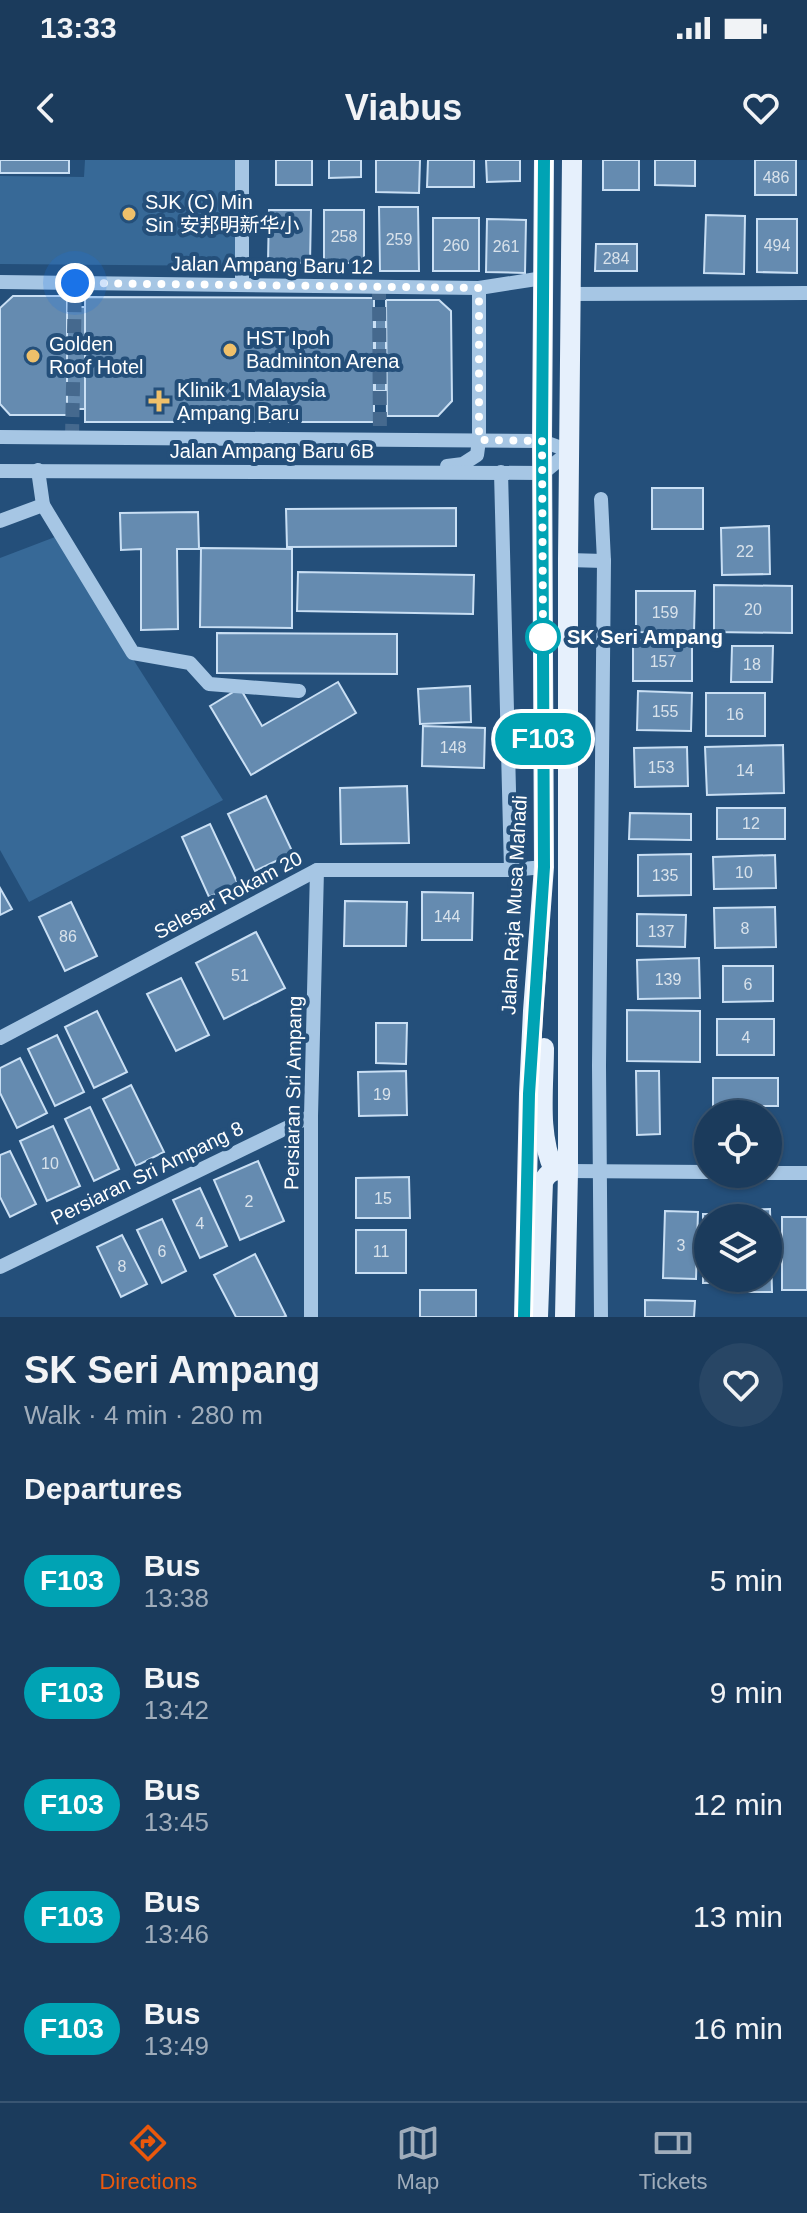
<!DOCTYPE html>
<meta charset="utf-8">
<style>
body{margin:0;font-family:Helvetica,"Noto Sans SC",sans-serif;background:#284665;color:#f1f3f6;height:100vh;display:flex;flex-direction:column;font-size:30px;white-space:nowrap}
*{box-sizing:border-box;margin:0}
p{font-size:26px;color:#a0adbb}
.icon{flex:none;width:44px;height:44px;fill:none;stroke:currentColor;stroke-width:2;stroke-linecap:round;stroke-linejoin:round}
.map{position:relative;height:1157px;overflow:hidden}
.side{display:flex;flex-direction:column;background:#1b3b5c;flex:1}
.side>*{flex:none}
.badge{padding:0 16px;border-radius:26px;font-size:28px;line-height:52px}
.tools{position:absolute;left:694px;top:940px;display:grid;gap:16px}
.tools a{display:grid;place-items:center;width:88px;height:88px;border-radius:50%;background:#1b3b5c;box-shadow:0 2px 6px #0004,0 0 0 2px #395572;font-size:40px}
.you{position:absolute;width:40px;height:40px;margin:-20px;border:6px solid #fff;border-radius:50%;background:#1a73e8;box-shadow:0 0 0 12px #1a73e833}
.map>.badge{position:absolute;translate:-50% -50%;box-shadow:0 0 0 4px #fff}
h2{padding:0 24px;font-size:30px;line-height:72px}
.round{display:grid;place-items:center;flex:none;width:84px;height:84px;border-radius:42px;background:#284665}
.head{display:flex;align-items:center;justify-content:space-between;height:136px;padding:0 24px}
h1{font-size:38px;font-weight:800;line-height:60px}
ul{padding:0;list-style:none}
li{display:flex;align-items:center;gap:24px;height:112px;padding:0 24px}
li div{flex:1}
li b{display:block;font-size:30px}
li em{font-style:normal}
li .badge{min-width:88px;font-weight:700;text-align:center}
.status{display:flex;justify-content:space-between;align-items:center;height:56px;padding:0 40px;background:#1b3b5c;direction:ltr}
.status svg{height:22px;fill:currentColor}
header{display:flex;justify-content:space-between;align-items:center;height:104px;padding:0 24px;background:#1b3b5c;font-size:36px;font-weight:800}
.menu{display:flex;justify-content:space-around;align-items:center;height:112px;border-top:2px solid #395572;background:#1b3b5c;font-size:22px;color:#a0adbb}
.menu a{display:grid;justify-items:center;gap:4px}
.menu .current{color:#ea580c}
.map>svg:first-child{display:block}
.green{fill:#376997}
.building{fill:#658bb0;stroke:#c9dff4;stroke-width:2}
.lines{fill:none;stroke-linecap:round;stroke-linejoin:round}
.minor-tunnel{stroke:#45698e;stroke-width:14;stroke-dasharray:14 7;stroke-linecap:butt}
.minor{stroke:#a6c6e4;stroke-width:14}
.major{stroke:#e6f0fc;stroke-width:20}
.line-casing{stroke:#fff;stroke-width:18}
.line{stroke:#00a3b4;stroke-width:12}
.walk{stroke:#fff;stroke-width:8;stroke-dasharray:0 14.4}
.poi-dot{fill:#efc06a;stroke:#244f7a;stroke-width:3}
.stop-dot{fill:#fff;stroke:#00a3b4;stroke-width:4}
.labels{text-anchor:middle;dominant-baseline:central;stroke-width:8;stroke-linejoin:round;paint-order:stroke}
.number-label{font-size:16px;fill:#d8e2eb}
.poi-label{font-size:20px;fill:#fff;stroke:#244f7a;text-anchor:start}
.street-label{font-size:20px;fill:#fff;stroke:#244f7a}
.stop-label{font-size:20px;font-weight:bold;fill:#fff;stroke:#244f7a;text-anchor:start}
</style>
<div class="status"><b>13:33</b><svg viewBox="0 0 49 12"><path d="M0 12V9h3v3zM5 12V6h3v6zM10 12V3h3v9zM15 12V0h3v12zM26 1h20v11H26zM47 4h2v5h-2z"/></svg></div>
<header><svg class="icon" aria-label="back" viewBox="0 0 24 24"><path d="M15 5l-7 7 7 7"/></svg>Viabus<svg class="icon" aria-label="heart" viewBox="0 0 24 24"><path d="M12 20l-8-8c-3-5 5-10 8-4 3-6 11-1 8 4z"/></svg></header>
<div class="map">
<svg width="807" height="1157" viewBox="0 0 807 1157">
<rect width="100%" height="100%" fill="#244f7a"/>
<g class="green">
<polygon points="85,0 237,0 236,106 0,104 0,16 84,17"/>
<polygon points="55,377 223,640 29,742 0,690 0,398"/>
</g>
<g class="building">
<rect x="0" y="0" width="69" height="13"/>
<rect x="276" y="0" width="36" height="25"/>
<polygon points="329,0 361,0 361,17 329,18"/>
<polygon points="376,0 420,0 419,33 376,32"/>
<polygon points="428,0 474,0 474,27 427,27"/>
<polygon points="486,0 520,0 520,21 487,22"/>
<rect x="603" y="0" width="36" height="30"/>
<polygon points="655,0 695,0 695,26 655,25"/>
<rect x="755" y="0" width="41" height="35"/>
<polygon points="379,47 418,47 419,111 380,111"/>
<polygon points="269,50 311,50 310,103 268,102"/>
<rect x="324" y="50" width="40" height="53"/>
<polygon points="706,55 745,56 744,114 704,113"/>
<rect x="433" y="58" width="46" height="53"/>
<polygon points="487,59 526,60 525,113 486,112"/>
<polygon points="757,59 797,59 797,113 757,112"/>
<polygon points="596,84 637,84 637,111 595,111"/>
<polygon points="13,136 67,136 67,255 10,255 0,244 0,148"/>
<polygon points="85,137 374,138 374,262 85,262"/>
<polygon points="386,140 439,140 451,151 452,241 438,256 387,256"/>
<rect x="67" y="147" width="18" height="102"/>
<polygon points="386,148 386,231 375,231 375,149"/>
<rect x="652" y="328" width="51" height="41"/>
<polygon points="456,348 456,386 287,387 286,349"/>
<polygon points="198,352 199,389 177,389 178,469 141,470 141,389 121,390 120,353"/>
<polygon points="769,366 770,414 722,415 721,368"/>
<polygon points="201,388 292,389 292,468 200,467"/>
<polygon points="298,412 474,415 473,454 297,451"/>
<polygon points="714,425 792,426 792,473 714,472"/>
<polygon points="636,431 695,431 694,473 636,472"/>
<polygon points="217,473 397,474 397,514 217,513"/>
<rect x="633" y="480" width="59" height="41"/>
<polygon points="732,486 773,486 772,522 731,522"/>
<polygon points="338,522 356,553 251,615 210,546 240,528 262,566"/>
<polygon points="470,526 471,562 420,564 418,529"/>
<polygon points="638,531 692,533 691,571 637,570"/>
<rect x="706" y="533" width="59" height="43"/>
<polygon points="423,566 485,568 484,608 422,606"/>
<polygon points="783,585 784,633 707,635 705,587"/>
<polygon points="687,587 688,626 635,627 634,588"/>
<polygon points="407,626 409,683 341,684 340,628"/>
<polygon points="266,636 293,693 255,711 228,654"/>
<rect x="717" y="648" width="68" height="31"/>
<polygon points="630,653 691,654 691,680 629,679"/>
<polygon points="210,664 238,724 209,737 182,677"/>
<polygon points="691,694 691,735 638,736 638,695"/>
<polygon points="775,695 776,728 714,729 713,697"/>
<polygon points="0,728 12,749 0,755"/>
<polygon points="422,732 473,733 472,780 422,780"/>
<polygon points="345,741 407,742 406,786 344,786"/>
<polygon points="71,742 97,796 65,811 39,757"/>
<polygon points="775,747 776,787 715,788 714,748"/>
<polygon points="637,754 686,755 685,787 637,786"/>
<polygon points="256,772 285,828 224,859 196,803"/>
<polygon points="699,798 700,838 638,839 637,800"/>
<polygon points="723,806 773,806 773,841 723,842"/>
<polygon points="181,818 209,875 176,891 147,834"/>
<polygon points="627,850 700,851 700,902 627,901"/>
<polygon points="97,851 127,912 94,928 65,867"/>
<rect x="717" y="859" width="57" height="36"/>
<polygon points="376,863 407,863 406,904 376,903"/>
<polygon points="57,875 84,932 55,946 28,889"/>
<polygon points="20,898 47,953 17,968 0,933 0,908"/>
<polygon points="406,911 407,955 359,956 358,912"/>
<polygon points="636,911 659,911 660,974 637,975"/>
<rect x="713" y="918" width="65" height="28"/>
<polygon points="131,925 164,992 136,1006 103,939"/>
<polygon points="90,947 119,1009 94,1021 65,959"/>
<polygon points="53,966 80,1026 47,1041 20,981"/>
<polygon points="10,991 36,1044 10,1057 0,1037 0,995"/>
<polygon points="258,1001 284,1061 240,1080 214,1020"/>
<polygon points="409,1017 410,1058 356,1058 356,1018"/>
<polygon points="200,1028 227,1086 200,1098 173,1040"/>
<polygon points="770,1049 772,1132 743,1132 743,1118 768,1118 768,1058 741,1058 741,1050"/>
<polygon points="665,1051 698,1052 696,1119 663,1118"/>
<polygon points="703,1054 729,1054 729,1058 708,1058 708,1118 730,1118 730,1123 703,1123"/>
<rect x="782" y="1057" width="25" height="73"/>
<polygon points="162,1059 186,1111 162,1123 137,1070"/>
<rect x="356" y="1070" width="50" height="43"/>
<polygon points="122,1075 147,1124 121,1137 97,1087"/>
<polygon points="255,1094 286,1156 283,1157 236,1157 214,1115"/>
<rect x="420" y="1130" width="56" height="27"/>
<polygon points="645,1140 695,1141 694,1157 645,1157"/>
</g>
<g class="lines">
<g class="minor-tunnel">
<polyline points="379,126 380,279"/>
<polyline points="72,278 75,123"/>
</g>
<g class="minor">
<polyline points="242,0 242,125"/>
<polyline points="0,122 479,128 543,118"/>
<polyline points="572,134 807,133"/>
<polyline points="0,277 542,281 570,291"/>
<polyline points="447,306 463,304 477,295 479,280 479,128"/>
<polyline points="0,311 543,313 570,291"/>
<polyline points="501,312 511,710"/>
<polyline points="43,345 133,493 190,503 209,524 299,531"/>
<polyline points="0,361 43,345 38,310"/>
<polyline points="568,400 604,401"/>
<polyline points="0,878 317,710 511,710 544,707"/>
<polyline points="568,1011 708,1012"/>
<polyline points="768,1013 807,1013"/>
<polyline points="0,1107 311,956"/>
<polyline points="311,1157 311,956 317,710"/>
<polyline points="601,1157 599,906 604,401 601,339"/>
</g>
<g class="major">
<path d="M 544,888 C 544,927 537,974 554,1010"/>
<polyline points="524,1157 529,934 533,851 544,707 542,281 544,0"/>
<path d="M 538,1157 L 543,1022 C 548,1012 553,1010 564,1010"/>
<polyline points="565,1157 568,1011 568,400 572,0"/>
</g>
</g>
<g class="lines">
<g class="line-casing">
<polyline id="line" points="524,1157 529,934 544,707 542,281 544,0"/>
</g>
<use href="#line" class="line"/>
<polyline class="walk" points="75,123 479,128 479,280 542,281 543,477"/>
</g>
<g class="poi-dot">
<circle cx="129" cy="54" r="8"/>
<circle cx="230" cy="190" r="8"/>
<circle cx="33" cy="196" r="8"/>
<path d="M155 229h8v8h8v8h-8v8h-8v-8h-8v-8h8z"/>
</g>
<circle class="stop-dot" cx="543" cy="477" r="16"/>
<g class="labels">
<g class="number-label">
<text x="776" y="17">486</text>
<text x="344" y="76">258</text>
<text x="399" y="79">259</text>
<text x="456" y="85">260</text>
<text x="777" y="85">494</text>
<text x="506" y="86">261</text>
<text x="616" y="98">284</text>
<text x="745" y="391">22</text>
<text x="753" y="449">20</text>
<text x="665" y="452">159</text>
<text x="663" y="501">157</text>
<text x="752" y="504">18</text>
<text x="665" y="551">155</text>
<text x="735" y="554">16</text>
<text x="453" y="587">148</text>
<text x="661" y="607">153</text>
<text x="745" y="610">14</text>
<text x="751" y="663">12</text>
<text x="744" y="712">10</text>
<text x="665" y="715">135</text>
<text x="447" y="756">144</text>
<text x="745" y="768">8</text>
<text x="661" y="771">137</text>
<text x="68" y="776">86</text>
<text x="240" y="815">51</text>
<text x="668" y="819">139</text>
<text x="748" y="824">6</text>
<text x="746" y="877">4</text>
<text x="382" y="934">19</text>
<text x="50" y="1003">10</text>
<text x="383" y="1038">15</text>
<text x="249" y="1041">2</text>
<text x="200" y="1063">4</text>
<text x="681" y="1085">3</text>
<text x="162" y="1091">6</text>
<text x="381" y="1091">11</text>
<text x="122" y="1106">8</text>
</g>
<g class="poi-label">
<text x="145" y="42">SJK (C) Min<tspan x="145" dy="23">Sin 安邦明新华小</tspan></text>
<text x="246" y="178">HST Ipoh<tspan x="246" dy="23">Badminton Arena</tspan></text>
<text x="49" y="184">Golden<tspan x="49" dy="23">Roof Hotel</tspan></text>
<text x="177" y="230">Klinik 1 Malaysia<tspan x="177" dy="23">Ampang Baru</tspan></text>
</g>
<g class="street-label">
<text transform="translate(272 105) rotate(1)">Jalan Ampang Baru 12</text>
<text x="272" y="291">Jalan Ampang Baru 6B</text>
<text transform="translate(228 735) rotate(-28)">Selesar Rokam 20</text>
<text transform="translate(514 745) rotate(-87)">Jalan Raja Musa Mahadi</text>
<text transform="translate(293 933) rotate(-89)">Persiaran Sri Ampang</text>
<text transform="translate(147 1013) rotate(-26)">Persiaran Sri Ampang 8</text>
</g>
<g class="stop-label">
<text x="567" y="477">SK Seri Ampang</text>
</g>
</g>
</svg>
<div class="tools">
<a><svg class="icon" aria-label="locate" viewBox="0 0 24 24"><circle cx="12" cy="12" r="6"/><path d="M12 2v4M12 18v4M2 12h4M18 12h4"/></svg></a>
<a><svg class="icon" aria-label="layers" viewBox="0 0 24 24"><path d="M12 4l9 5-9 5-9-5zM3 14l9 5 9-5"/></svg></a>
</div>
<div class="you" style="left:75px;top:123px"></div>
<b class="badge" style="left:543px;top:579px;background:#00a3b4;color:#fff">F103</b>
</div>
<section class="side">
<div class="head"><div><h1>SK Seri Ampang</h1><p>Walk · 4 min · 280 m</p></div><a class="round"><svg class="icon" aria-label="heart" viewBox="0 0 24 24"><path d="M12 20l-8-8c-3-5 5-10 8-4 3-6 11-1 8 4z"/></svg></a></div>
<h2>Departures</h2>
<ul>
<li><span class="badge" style="background:#00a3b4;color:#fff">F103</span><div><b>Bus</b><p>13:38</p></div><em>5 min</em></li>
<li><span class="badge" style="background:#00a3b4;color:#fff">F103</span><div><b>Bus</b><p>13:42</p></div><em>9 min</em></li>
<li><span class="badge" style="background:#00a3b4;color:#fff">F103</span><div><b>Bus</b><p>13:45</p></div><em>12 min</em></li>
<li><span class="badge" style="background:#00a3b4;color:#fff">F103</span><div><b>Bus</b><p>13:46</p></div><em>13 min</em></li>
<li><span class="badge" style="background:#00a3b4;color:#fff">F103</span><div><b>Bus</b><p>13:49</p></div><em>16 min</em></li>
</ul>
</section>
<nav class="menu">
<a class="current"><svg class="icon" aria-label="directions" viewBox="0 0 24 24"><path d="M12 3l9 9-9 9-9-9zM9 14v-3h6M13 9l2 2-2 2"/></svg>Directions</a>
<a><svg class="icon" aria-label="map" viewBox="0 0 24 24"><path d="M3 6l6-2 6 2 6-2v14l-6 2-6-2-6 2zM9 4v14M15 6v14"/></svg>Map</a>
<a><svg class="icon" aria-label="tickets" viewBox="0 0 24 24"><path d="M3 7h18v10H3zM15 7v10"/></svg>Tickets</a>
</nav>
